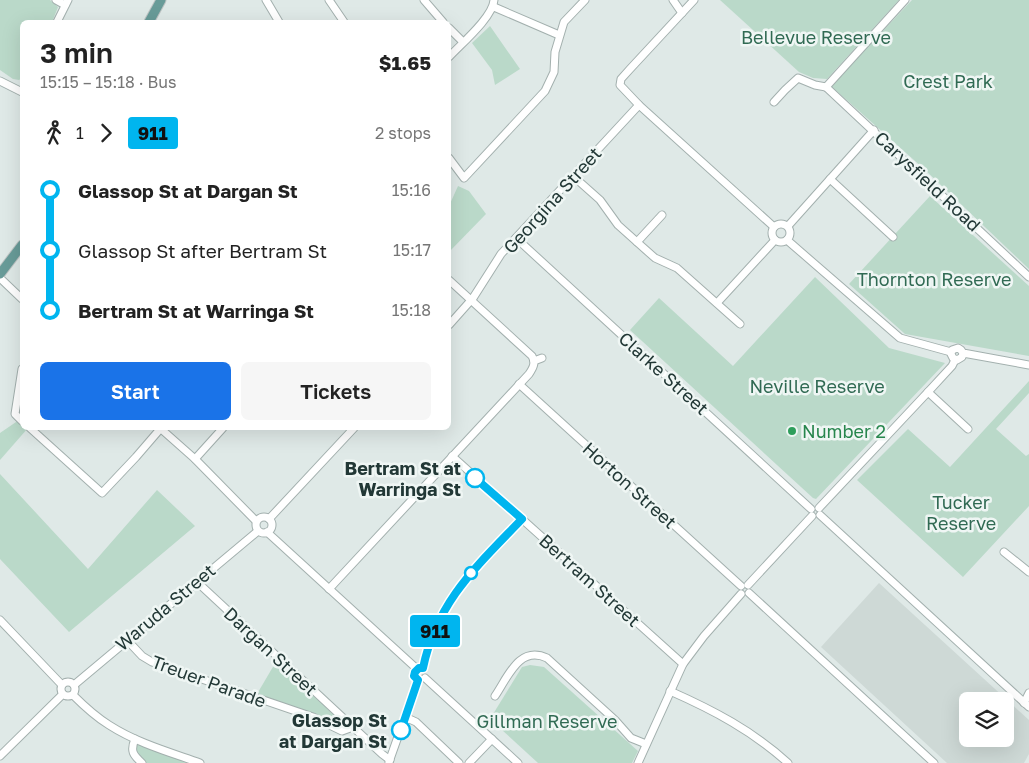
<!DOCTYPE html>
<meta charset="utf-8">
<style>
body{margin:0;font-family:"Golos Text",sans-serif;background:#f6f6f6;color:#222;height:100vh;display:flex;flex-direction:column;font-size:19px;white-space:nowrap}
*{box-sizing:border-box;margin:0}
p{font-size:16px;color:#767676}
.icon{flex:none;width:28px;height:28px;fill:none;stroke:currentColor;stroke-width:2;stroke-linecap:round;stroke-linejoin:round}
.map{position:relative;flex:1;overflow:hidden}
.drawer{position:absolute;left:20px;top:20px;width:431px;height:410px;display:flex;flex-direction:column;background:#fff;border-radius:8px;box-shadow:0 5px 20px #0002}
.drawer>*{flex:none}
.badge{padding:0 10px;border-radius:4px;font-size:18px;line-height:32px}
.controls{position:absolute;left:959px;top:692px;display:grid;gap:10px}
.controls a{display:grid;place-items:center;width:55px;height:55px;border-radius:8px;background:#fff;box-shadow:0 5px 20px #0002;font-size:25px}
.map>.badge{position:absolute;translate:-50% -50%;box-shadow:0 0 0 2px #fff}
.legs{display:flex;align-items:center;gap:8px;height:55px;padding:0 20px;font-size:16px}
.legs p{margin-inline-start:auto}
.overview{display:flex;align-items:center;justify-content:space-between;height:85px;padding:0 20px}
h1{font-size:28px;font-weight:600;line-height:38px}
.cta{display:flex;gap:10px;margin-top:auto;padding:10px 20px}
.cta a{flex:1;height:58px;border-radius:8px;background:#1a73e8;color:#fff;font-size:20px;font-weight:600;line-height:58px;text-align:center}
.cta a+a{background:#f6f6f6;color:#222}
ul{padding:0 20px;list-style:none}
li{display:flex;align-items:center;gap:18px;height:60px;font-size:19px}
li i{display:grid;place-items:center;width:8px;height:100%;margin:0 6px;background:currentColor}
li i::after{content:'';width:12px;height:12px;margin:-6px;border:4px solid;border-radius:50%;background:#fff}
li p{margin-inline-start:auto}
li:first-child i{background:linear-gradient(#0000 50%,currentColor 0)}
li:last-child i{background:linear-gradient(currentColor 50%,#0000 0)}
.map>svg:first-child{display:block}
.built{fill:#ced9d6;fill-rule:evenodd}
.green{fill:#bad9c9}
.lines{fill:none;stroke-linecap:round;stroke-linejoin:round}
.minor-casing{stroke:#a3b0ae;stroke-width:9}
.major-casing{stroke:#bdc3c3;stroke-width:11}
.minor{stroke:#fff;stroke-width:7}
.major{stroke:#689b98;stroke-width:9}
.line-1-casing{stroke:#fff;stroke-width:11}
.line-1{stroke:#00b5ef;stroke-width:8}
.leisure-dot{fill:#2e9e5b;stroke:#eff6f4;stroke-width:2}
.stop-1-dot{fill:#fff;stroke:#00b5ef;stroke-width:2.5}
.labels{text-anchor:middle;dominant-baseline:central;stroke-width:5;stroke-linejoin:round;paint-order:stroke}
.park-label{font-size:18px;fill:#306a53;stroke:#eff6f4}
.street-label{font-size:18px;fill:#223836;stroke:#eff6f4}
.leisure-label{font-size:18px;fill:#27864d;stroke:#eff6f4;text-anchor:start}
.stop-label{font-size:18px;font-weight:bold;fill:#223836;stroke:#eff6f4;text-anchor:end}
</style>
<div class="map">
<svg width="1029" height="763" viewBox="0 0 1029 763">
<rect width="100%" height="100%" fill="#dfe9e7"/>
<path class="built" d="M 879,583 L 1029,720 L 1029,754 L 1024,763 L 947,763 L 821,647 ZM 968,701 L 1005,701 L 1005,739 L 968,739 Z"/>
<g class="green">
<polygon points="0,0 50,0 58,7 52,22 22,22 22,78 19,80 13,79 0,70"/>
<polygon points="720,0 899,0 827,79 813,78 799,72"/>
<polygon points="912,0 1029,0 1029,269 924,169 831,86"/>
<polygon points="490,26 520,69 495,85 492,70 472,43"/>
<polygon points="458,186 469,191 486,214 449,252 449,206"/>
<polygon points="930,196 1029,286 1029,356 905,334 849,284"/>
<polygon points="815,277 889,348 945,363 816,499 813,498 630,330 659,298 733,366"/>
<polygon points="1029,381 1029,393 996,429 1026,456 1029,454 1029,506 963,577 857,480 908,429 950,467"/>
<polygon points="19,420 22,423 22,428 28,428 0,460 0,433"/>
<polygon points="0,474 88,569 157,490 195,526 69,632 0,559"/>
<polygon points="277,660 341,720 343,723 342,727 257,694"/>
<polygon points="530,665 544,667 638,751 632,763 538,763 490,719 522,667"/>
<polygon points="139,744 190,763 146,763 135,753 136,745"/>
</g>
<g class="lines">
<g class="minor-casing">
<g id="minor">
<polyline points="56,0 65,5"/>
<polyline points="266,0 279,22"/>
<polyline points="329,0 344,22"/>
<polyline points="424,0 443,22"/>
<polyline points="673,0 682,13"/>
<polyline points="694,0 630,69 621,79 620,85 639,105 774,227"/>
<polyline points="494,7 559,35"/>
<polyline points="57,22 68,0"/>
<polyline points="449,28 463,42"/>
<path d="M 449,57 C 461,44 493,17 494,0"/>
<polyline points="0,81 22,92"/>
<polyline points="826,87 1029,277"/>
<polyline points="826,87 905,0"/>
<polyline points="774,102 785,90 798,78 815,85 826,87"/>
<polyline points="449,158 464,178 545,91 554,72 555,52 564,22 585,0"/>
<polyline points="573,176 600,200 618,225 637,242 655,258 677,268 740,324"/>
<polyline points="830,179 893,237"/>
<circle cx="781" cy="233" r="9"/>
<polyline points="788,226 874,130"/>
<polyline points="516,238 811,509"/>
<polyline points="787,240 900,338 951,352"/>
<polyline points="637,242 662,215"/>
<polyline points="0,278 22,299"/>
<polyline points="717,303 775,240"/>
<polyline points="449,325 473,298 501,254 639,105"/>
<polyline points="963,353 962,357 957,360 953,358 951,354 952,350 958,348 961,350 963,353 1029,365"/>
<polyline points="534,361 542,358"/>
<polyline points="22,369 15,414 22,421"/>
<polyline points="519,384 741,586"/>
<polyline points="928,392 968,429"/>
<polyline points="30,428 102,493 136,457 161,428"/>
<polyline points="160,428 195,459 256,521"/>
<polyline points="452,456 683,664"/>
<polyline points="195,459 223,428"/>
<polyline points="819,508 928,392 952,366 955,360"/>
<polyline points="820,515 1029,707"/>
<circle cx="264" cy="525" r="8"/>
<polyline points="269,519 354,428"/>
<polyline points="267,532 417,669"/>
<polyline points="1004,552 1029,572"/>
<polyline points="196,581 382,754 390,760"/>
<polyline points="748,585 812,516"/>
<path d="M 329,589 L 529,374 C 533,368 536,363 532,356 L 449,280"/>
<polyline points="749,593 934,763"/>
<polyline points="0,620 62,685"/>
<polyline points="127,640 142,656 152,662 313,717 342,731 353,727"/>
<path d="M 423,668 C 437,601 477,566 522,519"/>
<polyline points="425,678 518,763"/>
<circle cx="68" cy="689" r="7"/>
<polyline points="74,685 258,531"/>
<path d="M 670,691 C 713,710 753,731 788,763"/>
<path d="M 73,695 C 84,706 96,717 109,725 C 137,743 169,752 200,763"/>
<path d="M 495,696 C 508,677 519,645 547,658 L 615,720 L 631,738 L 646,744"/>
<polyline points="1024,703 1029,693"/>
<polyline points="405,717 416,722 459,763"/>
<path d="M 135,739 C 130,751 133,755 142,763"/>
<polyline points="0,756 63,694"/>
<polyline points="389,762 418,680"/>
<polyline points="469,763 492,739"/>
<polyline points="638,763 683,664 704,636 741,594"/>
</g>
</g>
<g class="major-casing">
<g id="major">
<polyline points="149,22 161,0"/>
<polyline points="0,274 22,245"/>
</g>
</g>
<use href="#minor" class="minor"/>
<use href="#major" class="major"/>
</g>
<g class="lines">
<g class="line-1-casing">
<path id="line-1" d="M 401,730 L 418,680 L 414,676 L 415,672 L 419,668 L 423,668 C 437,601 477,566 522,519 L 475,478"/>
</g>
<use href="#line-1" class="line-1"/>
</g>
<circle class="leisure-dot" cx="792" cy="431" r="5"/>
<g class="stop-1-dot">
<circle cx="475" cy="478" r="9"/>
<circle cx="471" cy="573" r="6"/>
<circle cx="401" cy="730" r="9"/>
</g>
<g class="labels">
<g class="park-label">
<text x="816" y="37">Bellevue Reserve</text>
<text x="948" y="81">Crest Park</text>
<text x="934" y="279">Thornton Reserve</text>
<text x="817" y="386">Neville Reserve</text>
<text x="961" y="502">Tucker<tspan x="961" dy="21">Reserve</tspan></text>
<text x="547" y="721">Gillman Reserve</text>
</g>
<g class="street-label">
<text transform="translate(928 181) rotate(43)">Carysfield Road</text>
<text transform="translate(552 200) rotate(-48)">Georgina Street</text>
<text transform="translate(664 373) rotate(42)">Clarke Street</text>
<text transform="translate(630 485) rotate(42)">Horton Street</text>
<text transform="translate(590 580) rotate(42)">Bertram Street</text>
<text transform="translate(165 607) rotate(-40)">Waruda Street</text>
<text transform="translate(271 651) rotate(43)">Dargan Street</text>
<text transform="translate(209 681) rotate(20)">Treuer Parade</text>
</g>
<g class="leisure-label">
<text x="802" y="431">Number 2</text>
</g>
<g class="stop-label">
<text x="461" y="468">Bertram St at<tspan x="461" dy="21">Warringa St</tspan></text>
<text x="387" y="720">Glassop St<tspan x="387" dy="21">at Dargan St</tspan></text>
</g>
</g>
</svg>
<div class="controls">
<a><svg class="icon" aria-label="layers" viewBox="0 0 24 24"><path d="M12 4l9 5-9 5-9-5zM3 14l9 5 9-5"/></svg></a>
</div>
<b class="badge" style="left:435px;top:631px;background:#00b5ef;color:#111">911</b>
<section class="drawer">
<div class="overview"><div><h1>3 min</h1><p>15:15 – 15:18 · Bus</p></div><b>$1.65</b></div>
<div class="legs"><svg class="icon" aria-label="walk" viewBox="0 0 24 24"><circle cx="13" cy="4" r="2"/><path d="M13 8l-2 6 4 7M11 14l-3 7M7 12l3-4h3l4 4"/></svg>1<svg class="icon" aria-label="forward" viewBox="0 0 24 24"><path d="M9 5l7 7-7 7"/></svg><b class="badge" style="background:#00b5ef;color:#111">911</b><p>2 stops</p></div>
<ul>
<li><i style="color:#00b5ef"></i><b>Glassop St at Dargan St</b><p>15:16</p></li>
<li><i style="color:#00b5ef"></i><span>Glassop St after Bertram St</span><p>15:17</p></li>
<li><i style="color:#00b5ef"></i><b>Bertram St at Warringa St</b><p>15:18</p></li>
</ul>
<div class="cta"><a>Start</a><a>Tickets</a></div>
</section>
</div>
